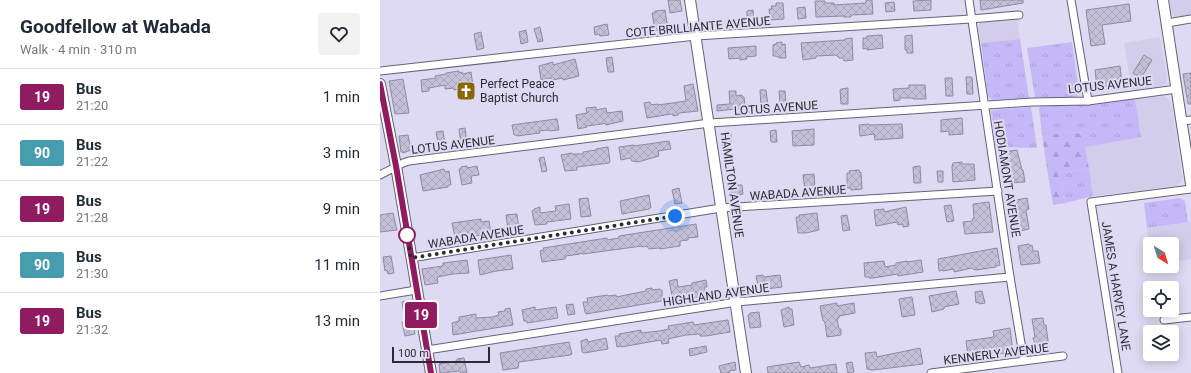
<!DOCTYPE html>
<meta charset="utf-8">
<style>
body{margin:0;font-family:Roboto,sans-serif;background:#f2f2f3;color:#1f2937;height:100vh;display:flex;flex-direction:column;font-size:15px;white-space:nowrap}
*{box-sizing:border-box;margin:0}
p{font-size:13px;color:#747a83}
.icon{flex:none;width:22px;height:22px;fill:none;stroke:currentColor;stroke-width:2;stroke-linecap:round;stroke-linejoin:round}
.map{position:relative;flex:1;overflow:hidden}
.side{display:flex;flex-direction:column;background:#fff;width:380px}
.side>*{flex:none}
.badge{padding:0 8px;border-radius:3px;font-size:14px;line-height:26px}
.needle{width:26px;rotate:142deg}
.fabs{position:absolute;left:763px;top:237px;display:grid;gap:8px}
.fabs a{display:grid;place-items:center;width:36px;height:36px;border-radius:4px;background:#fff;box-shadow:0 2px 10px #0003;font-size:20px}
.scale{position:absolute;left:12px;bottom:10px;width:98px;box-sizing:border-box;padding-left:4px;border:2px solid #2d2b34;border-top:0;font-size:11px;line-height:14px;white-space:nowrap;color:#2d2b34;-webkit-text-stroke:3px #dedaf3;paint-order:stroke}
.you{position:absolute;width:20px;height:20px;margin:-10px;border:3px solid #fff;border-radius:50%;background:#1a73e8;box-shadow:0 0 0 6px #1a73e833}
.map>.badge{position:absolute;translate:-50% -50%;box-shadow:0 0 0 2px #fff}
.round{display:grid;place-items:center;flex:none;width:42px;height:42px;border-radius:4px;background:#f2f2f3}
.summary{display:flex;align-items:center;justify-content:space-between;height:68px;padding:0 20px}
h1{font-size:19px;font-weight:700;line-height:30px}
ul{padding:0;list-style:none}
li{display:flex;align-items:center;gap:12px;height:56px;padding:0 20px;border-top:1px solid #e0e1e3}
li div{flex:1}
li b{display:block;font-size:15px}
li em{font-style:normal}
li .badge{min-width:44px;font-weight:700;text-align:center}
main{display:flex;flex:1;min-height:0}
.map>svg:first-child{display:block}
.built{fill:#d2cdeb}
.grass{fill:url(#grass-tufts)}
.forest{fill:url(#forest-firs)}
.building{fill:url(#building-cross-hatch);stroke:#8e8aa1}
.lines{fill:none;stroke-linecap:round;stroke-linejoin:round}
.street-casing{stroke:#656277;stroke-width:9}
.secondary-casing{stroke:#656277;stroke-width:12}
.street{stroke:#fff;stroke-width:7}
.secondary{stroke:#fff;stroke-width:10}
.line-casing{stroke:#fff;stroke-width:9}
.line{stroke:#901b61;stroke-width:6}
.walk{stroke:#2d2b34;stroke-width:4;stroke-dasharray:0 7.2}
.stop-dot{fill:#fff;stroke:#901b61;stroke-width:2}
.labels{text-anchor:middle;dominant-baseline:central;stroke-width:4;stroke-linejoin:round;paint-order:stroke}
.street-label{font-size:12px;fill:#2d2b34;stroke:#dedaf3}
.poi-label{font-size:12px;fill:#2d2b34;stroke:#dedaf3;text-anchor:start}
</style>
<main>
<section class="side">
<div class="summary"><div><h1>Goodfellow at Wabada</h1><p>Walk · 4 min · 310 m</p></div><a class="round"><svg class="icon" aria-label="heart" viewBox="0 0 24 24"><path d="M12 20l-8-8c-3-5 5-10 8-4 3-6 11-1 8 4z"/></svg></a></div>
<ul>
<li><span class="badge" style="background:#901b61;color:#fff">19</span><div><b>Bus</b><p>21:20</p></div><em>1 min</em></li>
<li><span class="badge" style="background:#469dad;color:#fff">90</span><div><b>Bus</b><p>21:22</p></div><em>3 min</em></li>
<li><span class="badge" style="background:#901b61;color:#fff">19</span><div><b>Bus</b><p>21:28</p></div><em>9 min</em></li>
<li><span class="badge" style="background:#469dad;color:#fff">90</span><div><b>Bus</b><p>21:30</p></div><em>11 min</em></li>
<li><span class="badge" style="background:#901b61;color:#fff">19</span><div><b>Bus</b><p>21:32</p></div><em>13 min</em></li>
</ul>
</section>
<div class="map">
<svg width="811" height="373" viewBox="0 0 811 373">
<defs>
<pattern id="grass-tufts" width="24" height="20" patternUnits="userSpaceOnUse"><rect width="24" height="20" fill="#c5b8f9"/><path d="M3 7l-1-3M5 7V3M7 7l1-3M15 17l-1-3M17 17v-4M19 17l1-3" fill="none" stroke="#aa9ed6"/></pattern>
<pattern id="forest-firs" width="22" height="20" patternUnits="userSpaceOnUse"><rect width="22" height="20" fill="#c5b8f9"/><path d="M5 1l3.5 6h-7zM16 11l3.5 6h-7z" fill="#aa9ed6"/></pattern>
<pattern id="building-cross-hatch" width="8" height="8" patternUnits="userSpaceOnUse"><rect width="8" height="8" fill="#c4c0d8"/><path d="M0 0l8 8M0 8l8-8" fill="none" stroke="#a9a5ba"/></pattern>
</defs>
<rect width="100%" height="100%" fill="#dedaf3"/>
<g class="built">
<polygon points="789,0 811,0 811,16 799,17 794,16 792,13"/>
<polygon points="637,17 640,39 601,43 598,29 599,24 601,21"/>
<polygon points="780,37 787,79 787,82 784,85 780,86 752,90 744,43"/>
<polygon points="784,96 788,98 792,106 802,178 801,182 796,186 713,196 705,147 760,137 755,99"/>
<polygon points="811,221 811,259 792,262 792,244 770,244 770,250 767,228"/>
</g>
<g class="grass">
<polygon points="640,39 649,98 612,100 608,96 601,43"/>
<polygon points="692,42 699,92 697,96 694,97 655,97 647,48"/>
<polygon points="755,99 761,137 705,147 703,134 691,132 662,135 659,109 660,106 664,105 713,105"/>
<polygon points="651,107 657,148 616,147 611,111 614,110"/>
<polygon points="709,169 713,196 685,203 678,173"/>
<polygon points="799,198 805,201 808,222 767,228 764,203"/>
</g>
<polygon class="forest" points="691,132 703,134 709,169 678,173 685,203 673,205 668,175 662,135"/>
<g class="building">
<polygon points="288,0 300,0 302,11 290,13"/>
<polygon points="486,0 492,0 493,14 471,15 471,17 464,17 464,16 436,17 435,1 445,1 445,3 454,3 454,5 486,3"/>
<polygon points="551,0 551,10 534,11 533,1"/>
<polygon points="600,0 643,0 643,3 601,10"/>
<polygon points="514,2 515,11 506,12 505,3"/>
<polygon points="396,3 403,3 404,19 390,20 389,9 392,9 391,6 396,6"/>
<polygon points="749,4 751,21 722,25 725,44 711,46 706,10"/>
<polygon points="425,7 426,18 418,19 417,8"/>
<polygon points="285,10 288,29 277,31 277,29 275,30 272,13 275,13 275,11"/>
<polygon points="373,10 374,21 367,21 367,11"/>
<polygon points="227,24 229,35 220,36 219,34 215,35 214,27"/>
<polygon points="160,27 163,41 158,42 154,29"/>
<polygon points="146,30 148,42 141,44 139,32"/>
<polygon points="101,32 104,48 97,50 94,34"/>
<polygon points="502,35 503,48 487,50 487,48 483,49 483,38 487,38 487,36"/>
<polygon points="532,35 533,53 527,53 527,50 525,50 525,36"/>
<polygon points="472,38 473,60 464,61 463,58 459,58 459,57 458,57 457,55 436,56 436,58 423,60 421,43 465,40 465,39"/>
<polygon points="402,42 402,45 405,44 406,58 400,58 396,56 393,56 393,45 396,44 396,43"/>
<polygon points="376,46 376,56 366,57 367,59 360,60 360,58 349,59 348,48"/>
<polygon points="764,55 772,60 761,78 753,73"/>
<polygon points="232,57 234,72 228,72 226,58"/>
<polygon points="195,59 199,76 183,80 183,78 172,80 171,78 170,78 161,80 159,66 173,62 173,65"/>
<polygon points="740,66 742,84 717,87 715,70"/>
<polygon points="79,71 79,73 82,72 83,74 91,72 93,86 74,90 74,88 65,89 65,85 49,88 49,91 42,92 41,80 56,78 55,76 66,74 66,73"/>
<polygon points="811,73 811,104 808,104 803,74"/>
<polygon points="586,77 592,77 593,94 587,94"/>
<polygon points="565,78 572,78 573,96 566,96"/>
<polygon points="23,79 29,113 15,114 9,81"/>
<polygon points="313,84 318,111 299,113 298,115 293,116 293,114 291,114 267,118 264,103 270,102 271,105 278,104 278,105 306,101 304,86"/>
<polygon points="529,85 545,85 546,99 533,99 533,98 520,98 520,100 514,101 513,89 529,88"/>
<polygon points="468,88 468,104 461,104 460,90 461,89"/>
<polygon points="380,90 386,90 388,106 381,107"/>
<polygon points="349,91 356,91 356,96 362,95 362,97 364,97 365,108 337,111 337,105 350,104"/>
<polygon points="399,91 405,91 406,105 400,105"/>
<polygon points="216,107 216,110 226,108 227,113 242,111 243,121 226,125 225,123 222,124 206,126 207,127 198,129 196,115 207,113 206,108"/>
<polygon points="582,118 583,134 569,135 569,131 561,132 561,120"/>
<polygon points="176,119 177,119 179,130 170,131 169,130 159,131 160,133 137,136 136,135 134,135 132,125"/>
<polygon points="489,124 489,125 522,124 523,138 495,140 494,134 480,136 479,125"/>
<polygon points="85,128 87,143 81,144 79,129"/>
<polygon points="434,129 434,145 413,146 412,131"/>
<polygon points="396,130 397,142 391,142 390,131"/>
<polygon points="63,131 65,145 59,147 56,132"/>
<rect x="342" y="134" width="9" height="11"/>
<polygon points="28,135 31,150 23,153 23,152 21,152 19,136"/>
<polygon points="289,141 291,149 278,151 279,156 258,162 252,161 250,158 241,160 239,147 254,145 254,146"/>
<polygon points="228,147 230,161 229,163 197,167 197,170 185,171 181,155 192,153 192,154 203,154 203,152 216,150 216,149"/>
<polygon points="637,150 642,170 643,170 645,182 629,183 623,152"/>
<polygon points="164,157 167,171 162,172 159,158"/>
<polygon points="582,162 582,164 594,164 595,180 573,182 572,167 573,163"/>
<polygon points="87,166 87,168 97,166 99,175 91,176 92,183 82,185 79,169 81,169 81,167"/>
<polygon points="540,166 541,183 534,183 533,167"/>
<polygon points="64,169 65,172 69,171 71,185 68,185 68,187 43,191 40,175"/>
<polygon points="479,170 480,173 481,172 482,189 471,190 471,188 467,188 467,173 470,173 469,171"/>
<polygon points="557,171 563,171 563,182 558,182"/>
<polygon points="434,174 435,190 425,191 423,175"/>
<polygon points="348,182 353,182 353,185 362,185 363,194 350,197"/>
<polygon points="299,188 302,203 295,204 292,190"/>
<polygon points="269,195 271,208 269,208 269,209 242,214 240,201"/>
<polygon points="208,198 211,216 201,217 199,199"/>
<polygon points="647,198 649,209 646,210 649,229 636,232 631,201"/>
<polygon points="609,202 613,232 585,234 583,222 592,221 593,218 594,218 593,204"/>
<polygon points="189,204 191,219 167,222 167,224 155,225 152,211 154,210 154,209 160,207 160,213 176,211 175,206"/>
<polygon points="571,205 574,221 567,222 564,206"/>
<polygon points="526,207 529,226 523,227 523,224 518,225 517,222 496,226 494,210 504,209 504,212"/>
<polygon points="13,213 17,230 0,232 0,215"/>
<polygon points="437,213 439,230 426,233 418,233 416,217 420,217 419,215"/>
<polygon points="137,214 139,229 132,230 132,228 128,229 126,215"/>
<polygon points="467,215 470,230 463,231 461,216"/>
<polygon points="101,219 101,222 109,221 111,234 93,236 93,235 86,237 86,235 82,235 75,237 72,223"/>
<polygon points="316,224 318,237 308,238 308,240 300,241 300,246 280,249 279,248 269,249 267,246 262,247 262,246 203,254 200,253 200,254 186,256 185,259 162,262 160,251 164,250 163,248 227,238 227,240 239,238 239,236"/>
<polygon points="649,244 650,246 652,245 653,251 658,251 660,263 641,265 638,246"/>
<polygon points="617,248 620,265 616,266 616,267 596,270 593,269 592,268 574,272 574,269 563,271 563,270 559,271 558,259"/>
<polygon points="131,255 133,269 116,271 100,275 98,260"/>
<polygon points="11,256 14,273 8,274 7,270 5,271 3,257"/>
<polygon points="87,260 89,273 73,274 57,277 58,283 45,285 42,269 63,266 63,263"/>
<polygon points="541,260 543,272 518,276 518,274 493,278 489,278 489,277 485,277 484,263 504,261 505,267 516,265 516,263 527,261 527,262"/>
<polygon points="383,275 383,277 400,275 402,287 379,290 376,276"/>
<polygon points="297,279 298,287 312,285 312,283 326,280 327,287 324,287 325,293 318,294 319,297 293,300 289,281"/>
<polygon points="272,288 272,290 280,289 280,290 282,290 282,301 218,312 206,314 205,312 203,302 208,302 207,298 228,295 228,296 236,295 236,297 266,291 266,289"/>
<polygon points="576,291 579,304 564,307 564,309 552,312 549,296"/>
<polygon points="602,291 605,303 599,304 599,302 596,303 595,292"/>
<polygon points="532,297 535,315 522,317 519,299"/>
<polygon points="29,300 35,334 25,336 22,322 25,322 22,302"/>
<polygon points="457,303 457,306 474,303 475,313 459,316 459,318 457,319 459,329 461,329 461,335 447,337 445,323 444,321 443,321 440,306"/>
<polygon points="193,304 195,314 188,315 186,305"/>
<polygon points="155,307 155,310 176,307 178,318 147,323 147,321 144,321 142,310"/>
<polygon points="409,307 409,309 412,309 414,325 404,327 401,310"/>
<polygon points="130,308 133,325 73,335 72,323 79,321 79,317 96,314 96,318 112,317 119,315 118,312 125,311 125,309"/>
<polygon points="379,312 381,327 370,328 368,315 370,315 370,313"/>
<polygon points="663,318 664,325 666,325 669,348 657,350 653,338 655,337 652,319"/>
<polygon points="348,320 350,332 326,336 320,336 320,334 306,335 288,339 289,343 282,344 281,340 241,347 241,346 237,347 235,336 239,336 239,334 261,330 261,333 279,331 289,329 288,326 313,322 314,325"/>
<polygon points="630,328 633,352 618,354 618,352 588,356 586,341 614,337 613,331"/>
<polygon points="226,338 228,349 204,353 202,352 201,341 207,339 208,342"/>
<polygon points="189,342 192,354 190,355 139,362 138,368 123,370 120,353"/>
<polygon points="326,346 327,352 310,356 309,349"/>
<polygon points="540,348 543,364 493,370 487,369 485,353 496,352 497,357"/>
<polygon points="84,358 87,373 81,373 80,371 60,373 59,364 77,361 77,359"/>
<polygon points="355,362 356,370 349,371 349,373 341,373 339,366"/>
<polygon points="419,362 421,367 429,365 430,368 456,364 457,373 388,373 387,367"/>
<polygon points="472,362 474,372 468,373 466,363"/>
</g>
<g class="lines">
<g class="street-casing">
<g id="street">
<polyline points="589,0 630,277 644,361"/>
<polyline points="691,0 708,101"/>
<polyline points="787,23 811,19"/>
<polyline points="0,71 316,36 591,19 639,15"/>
<polyline points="802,121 811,120"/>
<polyline points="0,175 23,163 29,161 330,123 653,102 708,101 797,89"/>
<polyline points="31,258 341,208 618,191"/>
<polyline points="0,296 36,290"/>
<polyline points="784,320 811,317"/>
<polyline points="47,350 357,302 630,277"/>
<polyline points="551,373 683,356"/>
<polyline points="738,373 711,202 811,189"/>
</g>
</g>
<g class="secondary-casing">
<g id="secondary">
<polyline points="310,0 366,373"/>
<polyline points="783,0 811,184"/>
<polyline points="0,84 16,166 51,373"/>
</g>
</g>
<use href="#street" class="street"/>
<use href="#secondary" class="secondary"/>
</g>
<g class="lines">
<g class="line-casing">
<polyline id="line" points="0,84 16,166 51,373"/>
</g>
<use href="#line" class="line"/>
<polyline class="walk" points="27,235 26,231 31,258 295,216"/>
</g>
<defs>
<g id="church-square" transform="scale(1)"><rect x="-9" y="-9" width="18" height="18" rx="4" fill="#8b6606" stroke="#dedaf3"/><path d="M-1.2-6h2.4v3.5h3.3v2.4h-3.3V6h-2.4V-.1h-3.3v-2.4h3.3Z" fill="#fff"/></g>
</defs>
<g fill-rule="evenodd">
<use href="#church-square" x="86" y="91"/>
</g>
<circle class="stop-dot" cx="27" cy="235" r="8"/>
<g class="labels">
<g class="street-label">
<text transform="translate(318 27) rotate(-5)">COTE BRILLIANTE AVENUE</text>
<text transform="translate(730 85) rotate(-6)">LOTUS AVENUE</text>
<text transform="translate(396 108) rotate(-4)">LOTUS AVENUE</text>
<text transform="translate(73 145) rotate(-7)">LOTUS AVENUE</text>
<text transform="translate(627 179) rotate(81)">HODIAMONT AVENUE</text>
<text transform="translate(352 185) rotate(82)">HAMILTON AVENUE</text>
<text transform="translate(418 193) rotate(-4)">WABADA AVENUE</text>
<text transform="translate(96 237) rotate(-9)">WABADA AVENUE</text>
<text transform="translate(736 286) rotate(81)">JAMES A HARVEY LANE</text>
<text transform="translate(336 295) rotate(-8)">HIGHLAND AVENUE</text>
<text transform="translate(616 354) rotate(-7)">KENNERLY AVENUE</text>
</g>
<g class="poi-label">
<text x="100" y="84">Perfect Peace<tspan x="100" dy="14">Baptist Church</tspan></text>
</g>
</g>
</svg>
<div class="fabs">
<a><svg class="needle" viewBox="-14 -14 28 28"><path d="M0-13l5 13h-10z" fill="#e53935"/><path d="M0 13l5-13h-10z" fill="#747a83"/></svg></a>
<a><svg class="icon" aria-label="locate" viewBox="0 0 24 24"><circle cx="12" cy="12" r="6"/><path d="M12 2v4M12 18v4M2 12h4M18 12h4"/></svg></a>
<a><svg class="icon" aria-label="layers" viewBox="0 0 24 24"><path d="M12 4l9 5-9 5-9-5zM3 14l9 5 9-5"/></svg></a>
</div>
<div class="scale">100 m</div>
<div class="you" style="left:295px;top:216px"></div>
<b class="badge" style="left:41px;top:315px;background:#901b61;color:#fff">19</b>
</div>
</main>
